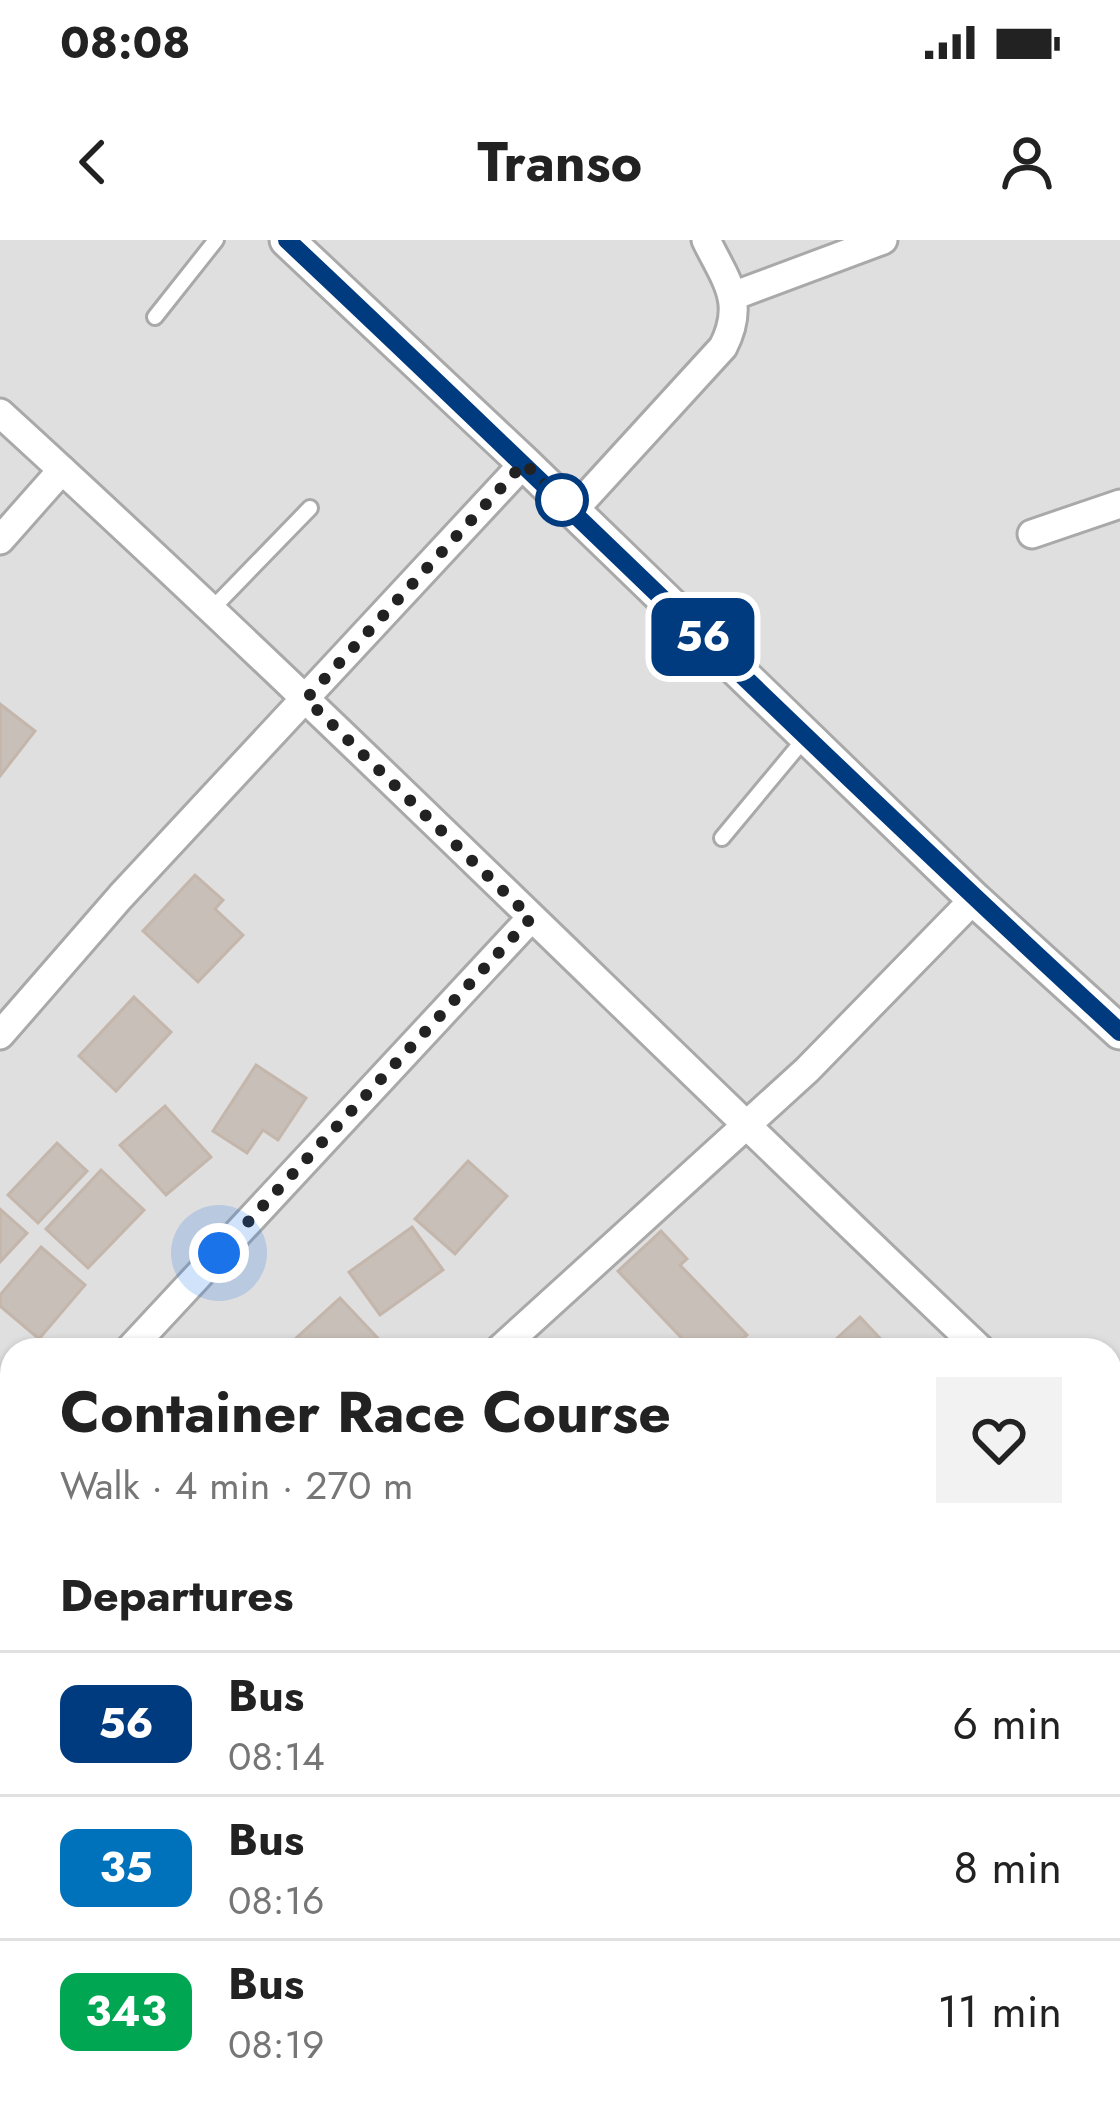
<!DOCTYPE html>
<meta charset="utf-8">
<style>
body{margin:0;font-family:Jost,sans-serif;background:#f2f2f2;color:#222;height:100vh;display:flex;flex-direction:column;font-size:45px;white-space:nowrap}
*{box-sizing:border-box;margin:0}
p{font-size:39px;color:#767676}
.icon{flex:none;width:66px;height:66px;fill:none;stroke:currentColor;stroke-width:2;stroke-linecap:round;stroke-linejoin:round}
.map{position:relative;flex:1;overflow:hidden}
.sheet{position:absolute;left:0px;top:1098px;width:1122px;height:768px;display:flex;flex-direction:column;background:#fff;border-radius:36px 36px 0 0;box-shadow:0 3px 9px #0004}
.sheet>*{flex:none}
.badge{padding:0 24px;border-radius:18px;font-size:42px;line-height:78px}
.you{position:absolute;width:60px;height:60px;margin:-30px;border:9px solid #fff;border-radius:50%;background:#1a73e8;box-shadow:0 0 0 18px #1a73e833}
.map>.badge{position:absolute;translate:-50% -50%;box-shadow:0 0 0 6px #fff}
h2{padding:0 60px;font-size:45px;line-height:108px}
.round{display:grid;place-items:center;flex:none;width:126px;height:126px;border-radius:0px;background:#f2f2f2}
.head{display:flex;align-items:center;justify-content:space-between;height:204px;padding:0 60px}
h1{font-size:57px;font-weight:700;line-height:90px}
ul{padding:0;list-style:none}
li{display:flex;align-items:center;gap:36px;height:144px;padding:0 60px;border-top:3px solid #e0e0e0}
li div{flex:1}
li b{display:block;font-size:45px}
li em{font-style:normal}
li .badge{min-width:132px;font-weight:700;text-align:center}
.status{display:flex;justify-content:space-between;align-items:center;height:84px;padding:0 60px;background:#fff;direction:ltr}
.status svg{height:33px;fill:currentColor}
header{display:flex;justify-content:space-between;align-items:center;height:156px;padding:0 60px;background:#fff;font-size:54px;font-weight:700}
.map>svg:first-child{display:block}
.residential{fill:#e0dfdf;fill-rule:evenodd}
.building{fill:#c7bfb8;stroke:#c4b6ab;stroke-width:3}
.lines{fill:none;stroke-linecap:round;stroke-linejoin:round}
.service-casing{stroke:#a9a9a9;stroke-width:20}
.minor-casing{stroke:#a9a9a9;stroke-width:33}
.tertiary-casing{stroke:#a9a9a9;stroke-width:39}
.service{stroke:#fff;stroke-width:14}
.minor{stroke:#fff;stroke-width:27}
.tertiary{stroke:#fff;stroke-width:33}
.line-casing{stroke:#fff;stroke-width:27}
.line{stroke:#003b80;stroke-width:18}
.walk{stroke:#222;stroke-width:12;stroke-dasharray:0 21.6}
.stop-dot{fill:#fff;stroke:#003b80;stroke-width:6}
</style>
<div class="status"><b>08:08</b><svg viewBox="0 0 49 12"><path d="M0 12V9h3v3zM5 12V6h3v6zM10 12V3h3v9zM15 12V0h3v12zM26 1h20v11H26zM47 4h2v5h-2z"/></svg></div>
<header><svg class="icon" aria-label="back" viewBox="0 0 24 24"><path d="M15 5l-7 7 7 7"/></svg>Transo<svg class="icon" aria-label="person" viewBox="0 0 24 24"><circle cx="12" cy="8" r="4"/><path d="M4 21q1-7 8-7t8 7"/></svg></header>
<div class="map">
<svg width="1120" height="1866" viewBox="0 0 1120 1866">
<rect width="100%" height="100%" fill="#f2efe9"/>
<path class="residential" d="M 0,0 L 1120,0 L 1120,1866 L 0,1866 ZM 12,1110 L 1110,1110 L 1110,1854 L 12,1854 Z"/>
<g class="building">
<polygon points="0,464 35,491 0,536"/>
<polygon points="195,635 223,660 215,669 243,695 198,742 143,691"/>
<polygon points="134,757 171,792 116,851 79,816"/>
<polygon points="256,825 306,858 278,900 263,890 247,913 213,891"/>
<polygon points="165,866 211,917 166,955 120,905"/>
<polygon points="57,903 87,931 38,983 8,955"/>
<polygon points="468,921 507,956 455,1014 415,979"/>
<polygon points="101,930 144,970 88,1028 46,989"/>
<polygon points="0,969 27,993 0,1022"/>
<polygon points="412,987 443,1030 380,1075 349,1032"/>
<polygon points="661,991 687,1019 680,1025 747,1095 731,1110 693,1110 618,1031"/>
<polygon points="41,1007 85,1045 39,1099 0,1066 0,1055"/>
<polygon points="340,1058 389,1110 283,1110"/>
<polygon points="860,1077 891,1110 824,1110"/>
<polygon points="1114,1266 1120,1272 1120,1347 1110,1356 1110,1270"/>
<polygon points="1120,1380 1120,1445 1110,1434 1110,1388"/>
<polygon points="1110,1771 1120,1771 1120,1848 1110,1847"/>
<polygon points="123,1854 209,1854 208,1866 123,1866"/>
<polygon points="222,1854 303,1854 302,1866 222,1866"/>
<polygon points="312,1854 361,1856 360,1866 311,1866"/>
<polygon points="706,1854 782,1854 781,1866 710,1866 710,1854"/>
<rect x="886" y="1854" width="39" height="12"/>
<polygon points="622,1857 672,1858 672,1866 622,1866"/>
<polygon points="513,1859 584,1861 584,1866 512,1866"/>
</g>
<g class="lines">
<g class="service-casing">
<g id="service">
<polyline points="155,77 216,0"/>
<polyline points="211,370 310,268"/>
<polyline points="722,598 806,497"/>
</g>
</g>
<g class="minor-casing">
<g id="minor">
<polyline points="733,56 883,0"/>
<path d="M 0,173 C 334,478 653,799 981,1110"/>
<path d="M 573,271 L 723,107 C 746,62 726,41 706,0"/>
<polyline points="1032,294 1120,264"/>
<polyline points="0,300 62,230"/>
<polyline points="0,795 121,656 524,223"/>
<polyline points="129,1110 531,678"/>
<polyline points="499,1110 807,830 974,659"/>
<polyline points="1110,1232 1120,1242"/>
<polyline points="0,1255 12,1242"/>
<polyline points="0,1274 12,1284"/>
<polyline points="0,1681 12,1682"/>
<polyline points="1110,1703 1120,1703"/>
</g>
</g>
<g class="tertiary-casing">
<polyline id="tertiary" points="287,0 524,223 974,659 1120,792"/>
</g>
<use href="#service" class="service"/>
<use href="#minor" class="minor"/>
<use href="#tertiary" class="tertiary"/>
</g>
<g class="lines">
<g class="line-casing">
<path id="line" d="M 287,0 C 566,262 838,533 1120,792"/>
</g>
<use href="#line" class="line"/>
<polyline class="walk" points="219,1013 531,678 306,459 524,223 573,271 562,260"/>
</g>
<circle class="stop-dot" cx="562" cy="260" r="24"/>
</svg>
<div class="you" style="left:219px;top:1013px"></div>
<b class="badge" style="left:703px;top:397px;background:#003b80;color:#fff">56</b>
<section class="sheet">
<div class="head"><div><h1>Container Race Course</h1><p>Walk · 4 min · 270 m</p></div><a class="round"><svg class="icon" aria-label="heart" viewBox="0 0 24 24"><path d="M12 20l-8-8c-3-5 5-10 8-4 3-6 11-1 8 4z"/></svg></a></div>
<h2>Departures</h2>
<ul>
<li><span class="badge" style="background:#003b80;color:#fff">56</span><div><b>Bus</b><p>08:14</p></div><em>6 min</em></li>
<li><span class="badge" style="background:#0072bc;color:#fff">35</span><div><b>Bus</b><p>08:16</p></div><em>8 min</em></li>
<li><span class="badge" style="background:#00a651;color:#fff">343</span><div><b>Bus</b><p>08:19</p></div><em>11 min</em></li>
</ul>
</section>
</div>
